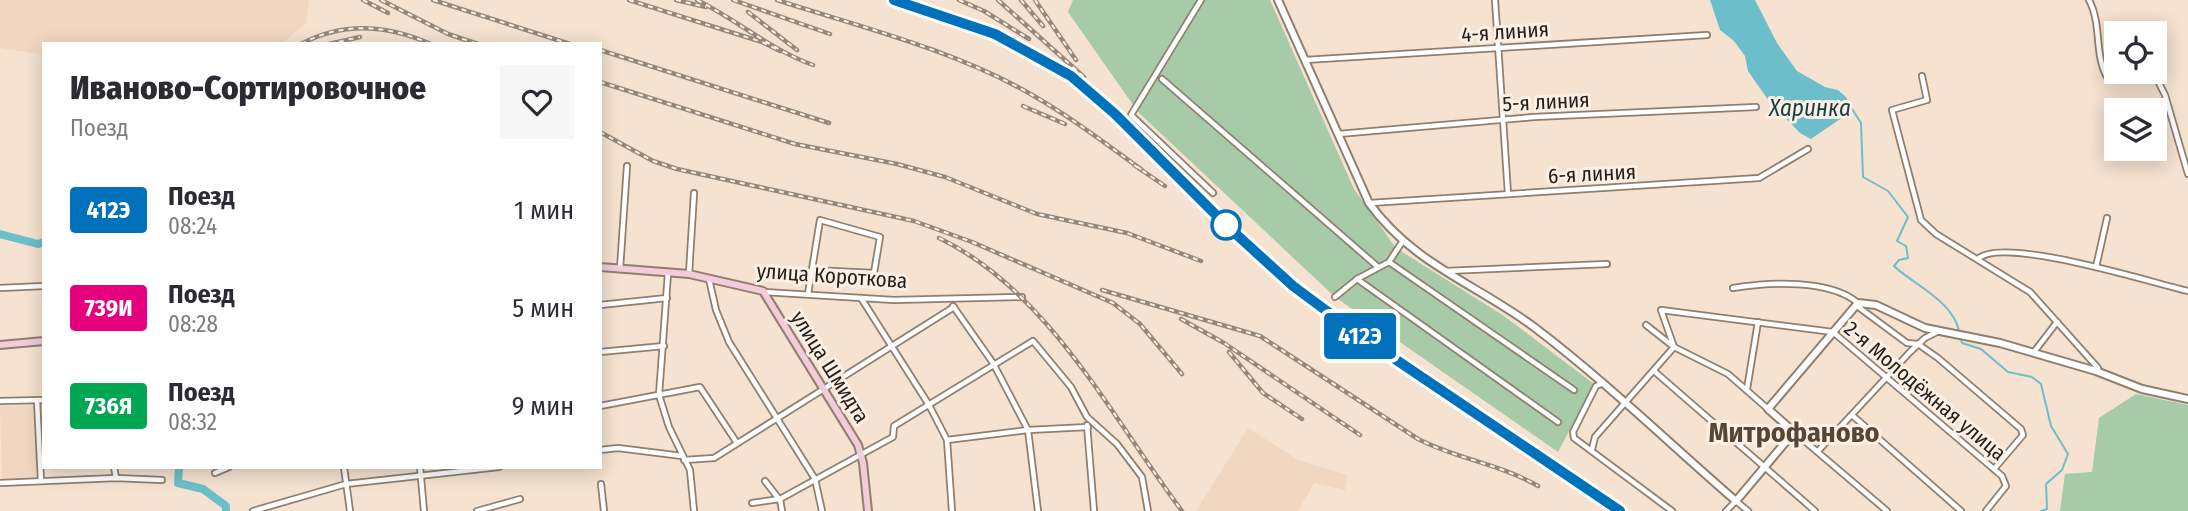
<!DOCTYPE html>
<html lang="ru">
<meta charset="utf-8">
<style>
body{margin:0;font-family:"Fira Sans Condensed",sans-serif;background:#f7f7f7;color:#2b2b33;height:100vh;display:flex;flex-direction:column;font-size:26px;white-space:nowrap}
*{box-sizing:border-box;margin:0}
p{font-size:23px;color:#7c7c81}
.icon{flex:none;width:38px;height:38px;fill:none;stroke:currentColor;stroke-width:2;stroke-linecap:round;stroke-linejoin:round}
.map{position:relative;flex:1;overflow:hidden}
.side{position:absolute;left:42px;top:42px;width:560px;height:427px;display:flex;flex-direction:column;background:#fff;border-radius:0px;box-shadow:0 4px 18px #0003}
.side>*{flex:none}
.badge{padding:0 14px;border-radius:5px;font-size:24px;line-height:46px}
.controls{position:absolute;left:2104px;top:21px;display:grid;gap:14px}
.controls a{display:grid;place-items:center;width:63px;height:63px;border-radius:0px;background:#fff;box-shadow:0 4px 18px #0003;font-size:35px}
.map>.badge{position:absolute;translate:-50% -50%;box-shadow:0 0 0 4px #fff}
.round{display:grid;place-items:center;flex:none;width:74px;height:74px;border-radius:0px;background:#f7f7f7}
.head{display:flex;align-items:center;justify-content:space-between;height:119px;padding:0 28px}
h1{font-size:33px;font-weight:800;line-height:52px}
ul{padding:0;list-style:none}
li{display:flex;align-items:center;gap:21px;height:98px;padding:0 28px}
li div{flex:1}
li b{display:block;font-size:26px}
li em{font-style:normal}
li .badge{min-width:77px;font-weight:700;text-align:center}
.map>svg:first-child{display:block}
.built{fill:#f1d7c0}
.green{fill:#a7caa9}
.water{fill:#6cbfca}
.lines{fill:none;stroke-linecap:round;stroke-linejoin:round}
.stream{stroke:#6cbfca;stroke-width:2}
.river{stroke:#6cbfca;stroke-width:8}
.minor-casing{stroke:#907f6f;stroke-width:8}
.tertiary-casing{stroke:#907f6f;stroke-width:10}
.secondary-casing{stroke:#907f6f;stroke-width:10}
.minor{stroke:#fff;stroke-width:4.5}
.tertiary{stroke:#fff;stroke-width:6}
.secondary{stroke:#f2ccd9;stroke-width:6}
.rail-casing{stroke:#95887b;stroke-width:4.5}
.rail{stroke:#fcf0e6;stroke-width:2;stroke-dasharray:5;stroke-linecap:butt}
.line-casing{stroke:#fff;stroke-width:16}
.line{stroke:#0072bc;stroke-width:10}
.stop-dot{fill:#fff;stroke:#0072bc;stroke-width:3.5}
.labels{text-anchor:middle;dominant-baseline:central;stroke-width:6;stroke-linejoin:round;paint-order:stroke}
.street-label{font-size:21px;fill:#272019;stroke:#fcf0e6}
.water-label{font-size:23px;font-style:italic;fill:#153d42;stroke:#fcf0e6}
.district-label{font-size:28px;font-weight:bold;fill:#564637;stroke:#fcf0e6}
</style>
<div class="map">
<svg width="2188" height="511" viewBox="0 0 2188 511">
<rect width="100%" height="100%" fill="#f5e2d0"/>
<g class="built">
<polygon points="0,0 309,0 306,23 281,44 44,44 44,55 0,48"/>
<polygon points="35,405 39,479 2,480 0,406"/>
<polygon points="1248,428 1298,460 1348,475 1345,490 1314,483 1298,511 1196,511"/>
</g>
<g class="green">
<polygon points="1073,0 1270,0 1354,189 1396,248 1504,316 1594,384 1558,452 1335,297 1138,112 1068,12"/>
<polygon points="2136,394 2188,405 2188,511 2060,511 2065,474 2092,472 2099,418"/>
</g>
<polygon class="water" points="1710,0 1755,0 1777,43 1797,71 1825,87 1838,90 1847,98 1846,115 1811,139 1800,133 1769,101 1748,71 1745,56 1734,41 1720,30"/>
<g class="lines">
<g class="stream">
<path d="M 1847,101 L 1861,123 L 1863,177 L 1888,191 L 1908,217 L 1897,241 L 1906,246 L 1908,258 L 1899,260 L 1894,266 C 1914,285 1953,301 1959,331"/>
<polyline points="1961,339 1962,343 1981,349 2008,372 2032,377 2041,384 2051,426 2068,454 2062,470 2046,484 2047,509 2041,511"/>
</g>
<g class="river">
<polyline points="0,234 38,244 44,242"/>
<polyline points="179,467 178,483 203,489 226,506 226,511"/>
</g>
<g class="minor-casing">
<g id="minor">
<polyline points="1201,0 1131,115 1213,193"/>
<polyline points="1495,0 1508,194"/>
<path d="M 2089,0 C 2102,24 2094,54 2107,77 L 2116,79 L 2155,75 L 2165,95 L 2188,174"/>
<polyline points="1305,60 1707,35"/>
<polyline points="1922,76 1927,100 1892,110 1921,220 1936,234 2030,292 2098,368 2096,371"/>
<polyline points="1162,79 1378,267"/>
<polyline points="1338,134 1534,117 1756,107"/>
<polyline points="1370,203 1759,178 1808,149"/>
<path d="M 1978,259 C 2001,235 2153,283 2188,291"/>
<polyline points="1389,262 1574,390"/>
<polyline points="2096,267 2107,218"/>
<polyline points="620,269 627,166"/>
<polyline points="1446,271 1607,264"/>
<polyline points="668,273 659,395 669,427 690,470 694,511"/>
<polyline points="689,274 694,193"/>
<polyline points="709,279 716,310 729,342 815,479 822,511"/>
<polyline points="1357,279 1558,422"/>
<polyline points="0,288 44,286"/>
<path d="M 1733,288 C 1768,282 1830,279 1858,303"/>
<polyline points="764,292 894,300 1022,297"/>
<polyline points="808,294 820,220 880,237 874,273 812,270"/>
<polyline points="1335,297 1357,279 1389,262 1402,242"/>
<polyline points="861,298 929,405 947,440 952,511"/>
<polyline points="600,305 667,298"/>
<polyline points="953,306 993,363 1028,430 1038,511"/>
<polyline points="1857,306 1907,343 1918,344 1938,358 2021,429 2023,435 1994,469"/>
<polyline points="600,352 664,346"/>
<polyline points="2034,352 2057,322"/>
<polyline points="1654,371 1815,511"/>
<polyline points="1601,384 1596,386 1573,432 1574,438 1672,511"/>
<polyline points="1747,389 1758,322"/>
<polyline points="37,400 41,481"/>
<polyline points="0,401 44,400"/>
<polyline points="600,406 700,387 737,443"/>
<polyline points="1768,409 1728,374 1674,347 1661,310 1833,332 2002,476 2006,486 1986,511"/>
<polyline points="1853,416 1961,511"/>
<polyline points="1087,425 1094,511"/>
<polyline points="1794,432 1887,511"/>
<polyline points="947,440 1028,430 1088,427"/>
<polyline points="1592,449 1595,437 1674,347 1646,325"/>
<polyline points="600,450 618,448 682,456"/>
<polyline points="1818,451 1910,352 1925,338 1937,332"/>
<polyline points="684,460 714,458 954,307"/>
<polyline points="114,467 116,478"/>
<polyline points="344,467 350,511"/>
<polyline points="420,467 424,511"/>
<polyline points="215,473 229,467"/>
<polyline points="765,481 779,499"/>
<polyline points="0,483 116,478 162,480"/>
<polyline points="601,484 604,511"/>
<polyline points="780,499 782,511"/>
<polyline points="752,503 780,499 893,437 894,426 1033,341 1071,387 1087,417 1117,444 1142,477 1148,511"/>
<polyline points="253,511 346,484 499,467"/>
<polyline points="477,511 520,499"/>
<polyline points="1726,511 1736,501 1748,511"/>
</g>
</g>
<g class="tertiary-casing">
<path id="tertiary" d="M 1278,0 L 1369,203 C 1414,265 1475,283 1534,327 C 1604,380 1669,443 1736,501 L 1794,432 L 1768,409 L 1858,303 L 1876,305 L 1925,328 L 2000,343 L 2096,371 L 2142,389 L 2188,399"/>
</g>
<g class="secondary-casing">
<g id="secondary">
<polyline points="600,267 689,274 763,291 858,445 863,463 868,511"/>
<polyline points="0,345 44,341"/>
</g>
</g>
<use href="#minor" class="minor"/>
<use href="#tertiary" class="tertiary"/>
<use href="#secondary" class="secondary"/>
<g class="rail-casing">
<g id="rail">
<polyline points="363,0 388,13"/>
<polyline points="381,0 448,34 478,44"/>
<polyline points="433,0 570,44"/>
<polyline points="629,0 762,42 780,51"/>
<polyline points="676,0 706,7"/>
<path d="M 697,0 C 737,20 771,50 813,65"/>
<polyline points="733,0 830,34"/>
<path d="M 777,0 C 861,27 950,49 1027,92 C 1068,115 1105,143 1142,170"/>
<polyline points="894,0 995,34 1071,77 1115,114 1226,225 1293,286 1355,332 1620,511"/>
<polyline points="959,0 984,11 1029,39"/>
<polyline points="998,0 1084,77"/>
<polyline points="1021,0 1043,26"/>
<polyline points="1035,0 1076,60"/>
<polyline points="748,12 797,50"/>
<path d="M 301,44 C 344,21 387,25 431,44"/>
<polyline points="329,44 360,37"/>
<polyline points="600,50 829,123"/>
<polyline points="600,82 795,144 897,164 945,177 1037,214 1127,233 1201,261"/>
<polyline points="1023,106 1065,124"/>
<polyline points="600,132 653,161 677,169 914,221 972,242 1113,303 1140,324 1182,374"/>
<polyline points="1134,165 1165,186"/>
<path d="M 939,238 C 1048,290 1112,418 1182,511"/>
<path d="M 1102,290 L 1260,336 L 1418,439 C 1457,459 1500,464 1538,486"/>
<polyline points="1181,319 1224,343 1360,435"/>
<polyline points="1229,352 1263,393 1302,419"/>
</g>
</g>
<use href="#rail" class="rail"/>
</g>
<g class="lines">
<g class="line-casing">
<polyline id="line" points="894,0 995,34 1071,76 1115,114 1226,225 1293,286 1355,332 1620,511"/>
</g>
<use href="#line" class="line"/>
</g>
<circle class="stop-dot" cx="1226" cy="225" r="14"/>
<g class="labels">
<g class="street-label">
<text transform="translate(1505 32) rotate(-4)">4-я линия</text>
<text transform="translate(1546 102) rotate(-3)">5-я линия</text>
<text transform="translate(1592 174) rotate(-3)">6-я линия</text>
<text transform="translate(832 276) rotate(4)">улица Короткова</text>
<text transform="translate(830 367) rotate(58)">улица Шмидта</text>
<text transform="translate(1925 391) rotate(40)">2-я Молодёжная улица</text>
</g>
<g class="water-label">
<text x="1810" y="108">Харинка</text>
</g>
<g class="district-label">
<text x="1794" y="432">Митрофаново</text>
</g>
</g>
</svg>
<div class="controls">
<a><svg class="icon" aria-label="locate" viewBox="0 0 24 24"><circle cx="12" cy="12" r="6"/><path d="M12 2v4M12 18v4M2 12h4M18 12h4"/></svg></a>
<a><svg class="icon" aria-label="layers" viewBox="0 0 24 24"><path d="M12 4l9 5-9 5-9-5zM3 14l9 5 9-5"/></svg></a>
</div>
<b class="badge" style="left:1360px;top:336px;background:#0072bc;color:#fff">412Э</b>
<section class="side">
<div class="head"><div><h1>Иваново-Сортировочное</h1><p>Поезд</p></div><a class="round"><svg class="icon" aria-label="heart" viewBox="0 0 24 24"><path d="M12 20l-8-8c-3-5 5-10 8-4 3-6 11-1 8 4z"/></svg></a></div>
<ul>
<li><span class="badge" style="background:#0072bc;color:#fff">412Э</span><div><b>Поезд</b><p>08:24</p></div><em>1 мин</em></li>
<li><span class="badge" style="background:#e6007e;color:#fff">739И</span><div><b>Поезд</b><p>08:28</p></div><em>5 мин</em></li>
<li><span class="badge" style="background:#00a651;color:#fff">736Я</span><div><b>Поезд</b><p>08:32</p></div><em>9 мин</em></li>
</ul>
</section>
</div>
